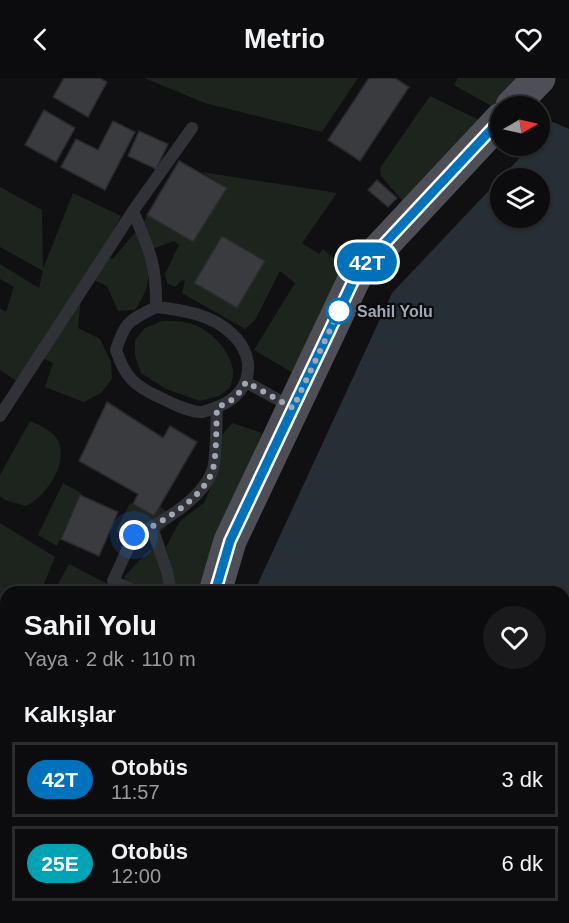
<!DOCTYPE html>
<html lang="tr">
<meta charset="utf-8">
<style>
body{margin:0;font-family:Helvetica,sans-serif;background:#1a1a1c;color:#f1f3f6;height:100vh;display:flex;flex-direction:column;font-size:22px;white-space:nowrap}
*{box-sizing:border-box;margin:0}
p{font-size:20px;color:#9a9b9e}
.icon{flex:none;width:33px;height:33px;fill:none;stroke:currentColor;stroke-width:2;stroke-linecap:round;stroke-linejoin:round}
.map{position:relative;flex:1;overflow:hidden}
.details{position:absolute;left:0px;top:508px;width:570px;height:338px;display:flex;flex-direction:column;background:#0c0c0e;border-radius:18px 18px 0 0;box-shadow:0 2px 4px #0004,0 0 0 2px #2c2c2e}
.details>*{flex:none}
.badge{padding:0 12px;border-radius:20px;font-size:21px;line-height:39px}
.needle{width:39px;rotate:81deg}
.tools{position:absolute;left:490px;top:18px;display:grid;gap:12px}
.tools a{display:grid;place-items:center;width:60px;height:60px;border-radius:50%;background:#0c0c0e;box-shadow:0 2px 4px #0004,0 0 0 2px #2c2c2e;font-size:30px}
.you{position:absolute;width:30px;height:30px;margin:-15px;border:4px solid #fff;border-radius:50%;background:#1a73e8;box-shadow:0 0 0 9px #1a73e833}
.map>.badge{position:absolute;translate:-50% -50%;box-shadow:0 0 0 3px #fff}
h2{padding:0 24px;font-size:22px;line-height:54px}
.round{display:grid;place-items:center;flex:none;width:63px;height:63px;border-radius:32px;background:#1a1a1c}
.overview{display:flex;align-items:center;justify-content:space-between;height:102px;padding:0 24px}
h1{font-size:28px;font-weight:700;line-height:45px}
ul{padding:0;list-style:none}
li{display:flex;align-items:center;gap:18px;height:75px;margin:0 12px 9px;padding:0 12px;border:3px solid #2c2c2e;border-radius:0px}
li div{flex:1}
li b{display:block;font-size:22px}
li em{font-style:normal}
li .badge{min-width:66px;font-weight:700;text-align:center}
header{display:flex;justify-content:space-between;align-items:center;height:78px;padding:0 24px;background:#0c0c0e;font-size:27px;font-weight:700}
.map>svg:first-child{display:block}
.green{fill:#1c241d}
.water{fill:#262e36;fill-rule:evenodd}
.building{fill:#3a3b3f;stroke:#2a2a2e;stroke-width:1.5}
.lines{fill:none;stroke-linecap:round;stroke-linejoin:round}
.lane{stroke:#313237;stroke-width:12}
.primary{stroke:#4d4e56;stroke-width:33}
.line-casing{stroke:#fff;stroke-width:14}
.line{stroke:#0072bc;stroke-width:9}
.walk{stroke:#a0a6b3;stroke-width:6;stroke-dasharray:0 10.8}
.stop-dot{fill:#fff;stroke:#0072bc;stroke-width:3}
.labels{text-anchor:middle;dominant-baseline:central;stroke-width:4.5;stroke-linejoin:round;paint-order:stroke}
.stop-label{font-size:16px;font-weight:bold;fill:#a0a6b3;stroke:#0b0b0d;text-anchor:start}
</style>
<header><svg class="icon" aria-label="back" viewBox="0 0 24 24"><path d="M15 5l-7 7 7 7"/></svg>Metrio<svg class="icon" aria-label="heart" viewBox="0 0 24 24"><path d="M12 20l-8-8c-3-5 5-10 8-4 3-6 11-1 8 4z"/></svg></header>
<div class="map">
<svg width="569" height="845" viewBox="0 0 569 845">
<rect width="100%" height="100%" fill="#101012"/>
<g class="green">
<polygon points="144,0 358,0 322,54 205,25"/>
<polygon points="458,0 518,0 495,30 454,7"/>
<polygon points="430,18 481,43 408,129 381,98 380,90"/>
<path d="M 202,94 L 337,115 L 302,165 L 319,176 L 323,171 L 346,191 L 293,295 L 254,272 L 295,205 L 280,193 L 255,242 L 245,251 L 182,215 L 185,203 L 182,202 L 175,209 L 167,205 L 165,196 L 179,167 L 174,163 L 155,170 L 143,168 C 150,198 152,206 135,232 L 118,233 L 107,208 L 89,200 L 81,220 L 78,250 L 100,261 L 111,284 L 112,301 L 101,315 L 84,324 L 45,309 L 53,285 L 39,278 L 24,308 L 0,292 L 0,230 L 6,234 L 14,209 L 0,201 L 0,186 L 39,210 L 43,193 L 0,169 L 0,109 L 42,132 L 43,191 L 73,115 L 121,138 L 101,178 L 113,181 L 144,144 L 147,137 L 193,164 L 227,110 Z"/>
<path d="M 162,243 C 174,243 188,243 199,249 C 215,257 230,274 233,292 C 234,298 231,305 230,310 L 219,318 L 200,323 L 166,311 L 141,295 L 135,277 L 135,262 L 145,250 Z"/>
<path d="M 30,343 C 39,347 52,352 57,361 C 68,379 54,404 41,417 C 37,421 31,425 26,428 L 5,422 L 0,418 L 0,397 Z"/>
<polygon points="232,345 262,355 196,514 175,514 166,469 180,443 204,425 219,390 221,358"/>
<polygon points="63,405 81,415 57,468 38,457"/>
<polygon points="130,425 154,438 160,429 176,439 156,458 134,464 116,453"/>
<polygon points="0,445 55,479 44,506 56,510 69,486 123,514 6,514 6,791 0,797"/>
<path d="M 149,472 L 154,472 L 166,514 C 151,514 132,514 124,499 Z"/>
<polygon points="18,840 169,840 166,845 13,845"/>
</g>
<path class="water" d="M 553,44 L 569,51 L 569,845 L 201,845 L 206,840 L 564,840 L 564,514 L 254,514 L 392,215 L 531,68 L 540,68 L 540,58 ZM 501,100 L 540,100 L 540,140 L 501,140 Z"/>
<g class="building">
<polygon points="64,0 100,0 107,4 88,39 53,19"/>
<polygon points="369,0 395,0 409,9 360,83 328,62"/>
<polygon points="44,32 75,50 56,84 25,67"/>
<polygon points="113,43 135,54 105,112 61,89 76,61 98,72"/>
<polygon points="139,53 168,66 156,91 128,78"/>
<polygon points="179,83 227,110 193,164 147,137"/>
<polygon points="377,102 397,120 388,129 368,112"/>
<polygon points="222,158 265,183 237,230 194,205"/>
<polygon points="107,324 163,360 170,348 197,364 154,438 133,426 138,416 79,383"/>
<polygon points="80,417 118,434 99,478 61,461"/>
</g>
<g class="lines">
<g class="lane">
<path d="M 133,133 C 149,171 157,187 156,229"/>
<path d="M 156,229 C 182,232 212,236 232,256 C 260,282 250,319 214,330 C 210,331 205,334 200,334 C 187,333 173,326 161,320 C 136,309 125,300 116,272 C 125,243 129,243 156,229 Z"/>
<polyline points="246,304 293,330"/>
<polyline points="0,338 133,133 192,50"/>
<polyline points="152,449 167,494 171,514"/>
<path d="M 137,514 L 113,503 L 134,457 C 160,446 201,422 212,394 C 217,381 216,345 217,329"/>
</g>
<g class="primary">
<polyline points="512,28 539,0"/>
<polyline points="215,514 230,463 357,195 501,41"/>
<polyline points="151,845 153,840"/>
</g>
</g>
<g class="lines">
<g class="line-casing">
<polyline id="line" points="215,514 230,463 357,195 501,41"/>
</g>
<use href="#line" class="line"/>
<path class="walk" d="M 134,457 C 160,446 201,422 212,394 C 217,381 216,345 217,329 C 231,325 239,317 246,304 L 293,330 L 339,233"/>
</g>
<circle class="stop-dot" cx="339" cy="233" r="12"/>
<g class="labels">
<g class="stop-label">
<text x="357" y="233">Sahil Yolu</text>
</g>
</g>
</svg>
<div class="tools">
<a><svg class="needle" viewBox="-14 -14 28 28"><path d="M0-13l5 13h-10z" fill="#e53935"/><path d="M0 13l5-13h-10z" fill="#9a9b9e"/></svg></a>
<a><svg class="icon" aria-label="layers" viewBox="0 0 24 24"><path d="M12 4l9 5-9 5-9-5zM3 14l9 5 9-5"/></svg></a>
</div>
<div class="you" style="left:134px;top:457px"></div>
<b class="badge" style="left:367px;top:184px;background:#0072bc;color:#fff">42T</b>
<section class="details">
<div class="overview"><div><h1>Sahil Yolu</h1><p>Yaya · 2 dk · 110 m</p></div><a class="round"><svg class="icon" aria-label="heart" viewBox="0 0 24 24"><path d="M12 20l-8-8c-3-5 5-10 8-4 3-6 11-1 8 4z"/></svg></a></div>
<h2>Kalkışlar</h2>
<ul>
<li><span class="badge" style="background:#0072bc;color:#fff">42T</span><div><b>Otobüs</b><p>11:57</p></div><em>3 dk</em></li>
<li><span class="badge" style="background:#00a3b4;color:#fff">25E</span><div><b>Otobüs</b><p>12:00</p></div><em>6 dk</em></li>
</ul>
</section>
</div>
